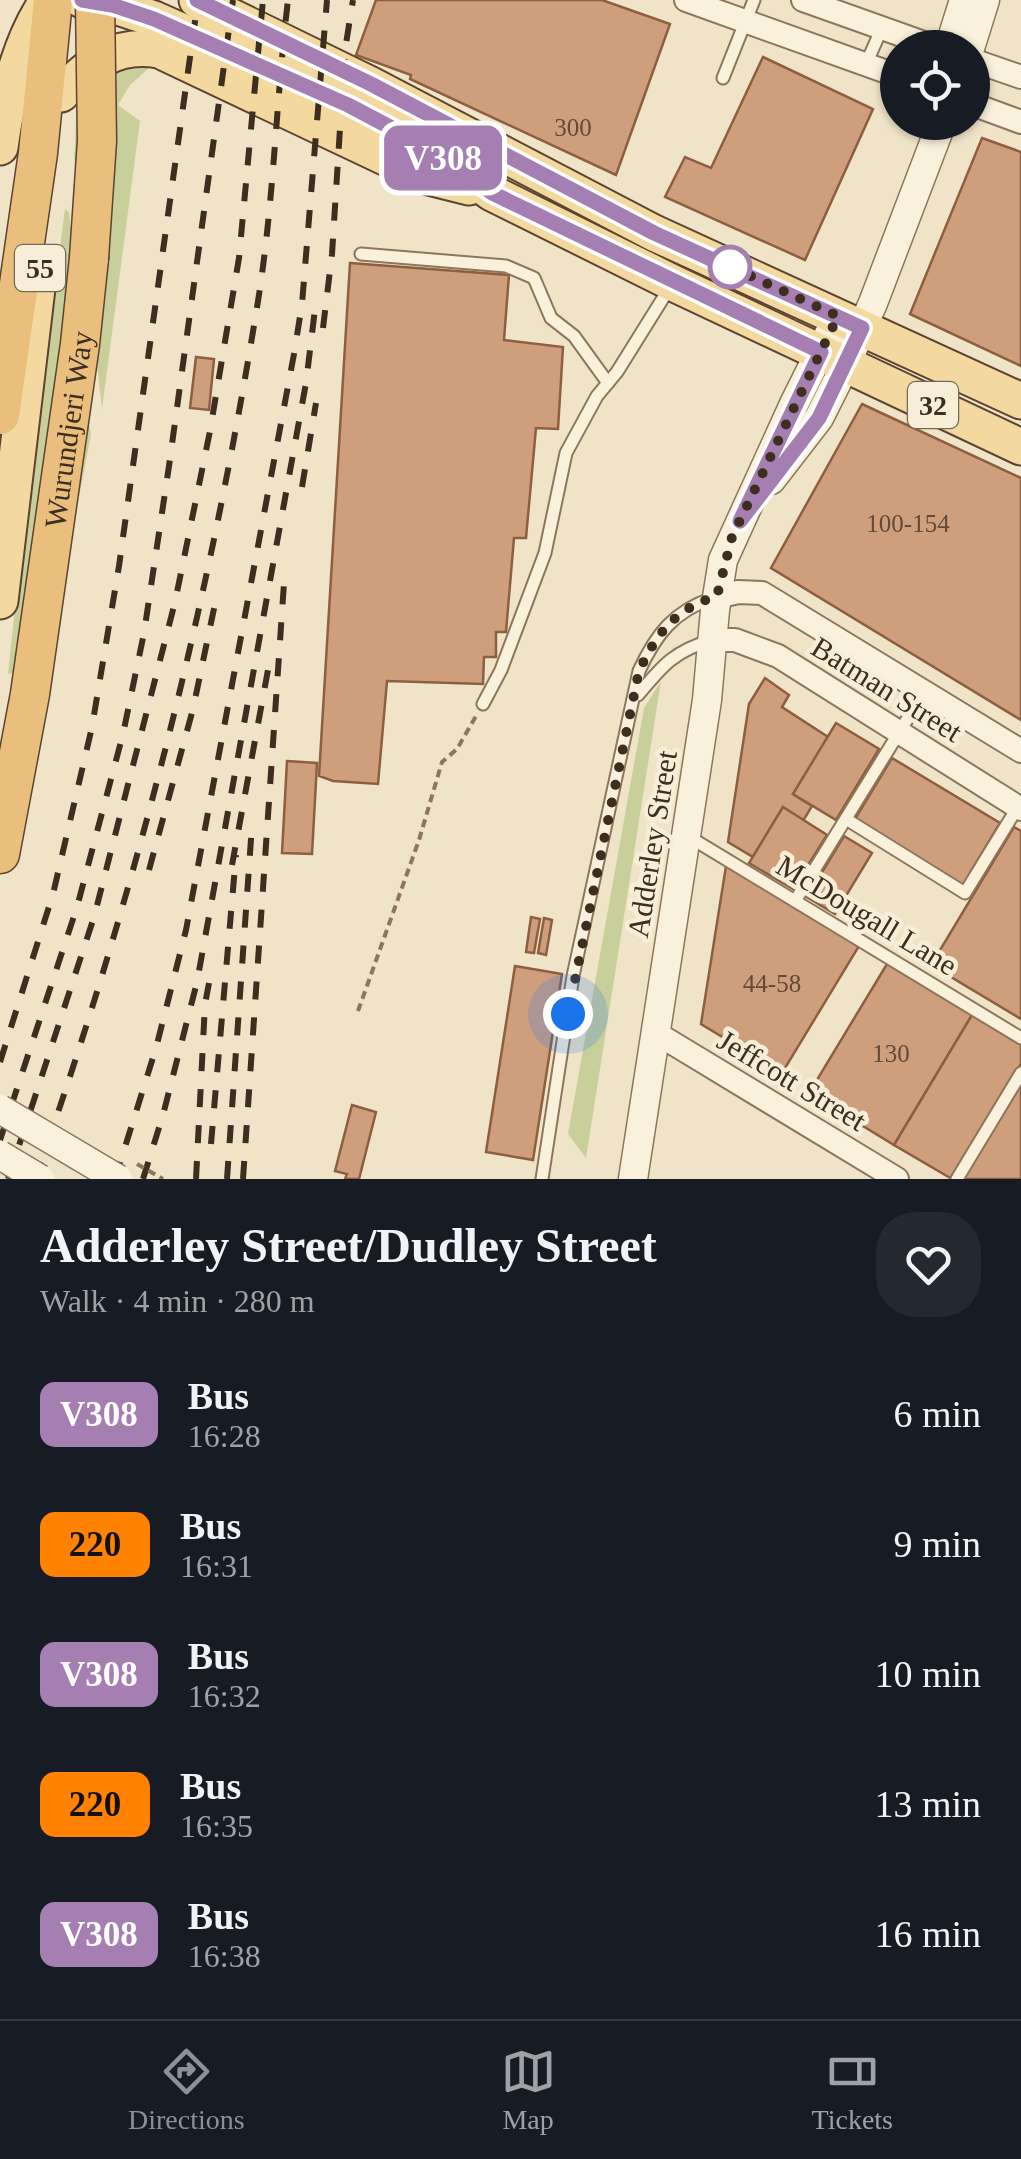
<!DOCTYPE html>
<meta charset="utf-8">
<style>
body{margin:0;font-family:"Times New Roman",serif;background:#242831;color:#f1f3f6;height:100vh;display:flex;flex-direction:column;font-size:38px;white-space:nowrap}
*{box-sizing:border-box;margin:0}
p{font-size:32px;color:#9ea1a6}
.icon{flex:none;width:55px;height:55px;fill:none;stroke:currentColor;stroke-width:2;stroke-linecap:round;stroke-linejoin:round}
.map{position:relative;height:1179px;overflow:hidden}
.sheet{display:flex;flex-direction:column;background:#171b24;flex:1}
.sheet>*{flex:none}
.badge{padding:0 20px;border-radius:15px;font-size:35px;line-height:65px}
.tools{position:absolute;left:880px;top:30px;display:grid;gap:20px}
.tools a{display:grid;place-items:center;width:110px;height:110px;border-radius:50%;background:#171b24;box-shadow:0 2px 8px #0004;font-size:50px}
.you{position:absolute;width:50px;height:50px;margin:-25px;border:8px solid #fff;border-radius:50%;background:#1a73e8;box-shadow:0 0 0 15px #1a73e833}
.map>.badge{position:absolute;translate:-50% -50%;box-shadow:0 0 0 5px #fff}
.round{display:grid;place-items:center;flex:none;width:105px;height:105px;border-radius:40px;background:#242831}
.head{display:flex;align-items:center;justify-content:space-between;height:170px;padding:0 40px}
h1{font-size:48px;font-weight:600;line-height:75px}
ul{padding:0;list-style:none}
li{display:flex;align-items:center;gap:30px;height:130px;padding:0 40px}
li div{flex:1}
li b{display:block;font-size:38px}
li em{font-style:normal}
li .badge{min-width:110px;font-weight:700;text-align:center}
.tab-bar{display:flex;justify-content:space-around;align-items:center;height:140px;border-top:2px solid #363941;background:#171b24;font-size:28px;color:#9ea1a6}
.tab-bar a{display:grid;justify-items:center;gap:5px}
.tab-bar .current{color:#8c9099}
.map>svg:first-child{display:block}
.green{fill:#c9cf9b}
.building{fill:#cf9f7d;stroke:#8d5f41;stroke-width:2.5}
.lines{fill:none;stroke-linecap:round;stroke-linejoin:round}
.service-casing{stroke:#8d765c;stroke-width:15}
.minor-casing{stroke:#8d765c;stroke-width:26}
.tertiary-casing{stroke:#8d765c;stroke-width:31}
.primary-casing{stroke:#5b4430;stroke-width:39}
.trunk-casing{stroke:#5b4430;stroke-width:41}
.path{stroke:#8d765c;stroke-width:4;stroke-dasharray:8 5;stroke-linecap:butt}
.service{stroke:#faf1dc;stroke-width:11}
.minor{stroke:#faf1dc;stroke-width:22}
.tertiary{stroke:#faf1dc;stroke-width:28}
.primary{stroke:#f3d9a0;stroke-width:35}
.trunk{stroke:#eabe7c;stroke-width:38}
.tram{stroke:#3d2e20;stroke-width:2.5}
.rail{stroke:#3d2e20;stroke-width:6;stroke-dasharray:18 18;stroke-linecap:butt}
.tertiary-bridge-casing{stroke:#8d765c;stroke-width:31;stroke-linecap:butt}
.trunk-bridge-casing{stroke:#5b4430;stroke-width:41;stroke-linecap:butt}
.path-bridge{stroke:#8d765c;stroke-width:4;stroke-dasharray:8 5;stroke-linecap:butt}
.tertiary-bridge{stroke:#faf1dc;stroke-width:28}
.trunk-bridge{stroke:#eabe7c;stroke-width:38}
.line-casing{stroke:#fff;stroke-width:22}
.line{stroke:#a57fb2;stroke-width:15}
.walk{stroke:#3d2e20;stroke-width:10;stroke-dasharray:0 18}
.stop-dot{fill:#fff;stroke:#a57fb2;stroke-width:5}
.labels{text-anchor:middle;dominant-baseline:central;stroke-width:9;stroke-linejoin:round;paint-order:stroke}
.number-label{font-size:25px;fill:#624a37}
.shield{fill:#f7eed8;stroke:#756857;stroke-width:2.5}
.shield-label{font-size:28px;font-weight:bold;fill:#3d2e20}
.street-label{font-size:30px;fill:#3d2e20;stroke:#f7eed8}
</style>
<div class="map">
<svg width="1021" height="1179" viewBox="0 0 1021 1179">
<rect width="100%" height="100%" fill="#f0e4c8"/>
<g class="green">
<path d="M 149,68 L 130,85 L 118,105 L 140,121 L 102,409 L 74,157 C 76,141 74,116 81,101 C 93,76 124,68 149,68 Z"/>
<polygon points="65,209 69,212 82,338 84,398 91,435 77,507 18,672 8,674 28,486"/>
<polygon points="661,681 586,1158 568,1134 644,708"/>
</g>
<g class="building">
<polygon points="376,0 602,0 670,24 616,175 410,79 411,75 356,55"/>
<polygon points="763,57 873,109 805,260 665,197 685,157 711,168"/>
<polygon points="982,138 1021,152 1021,366 910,314"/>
<polygon points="350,263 509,275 504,340 563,347 558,429 536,428 526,538 514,538 506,632 496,632 496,657 484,657 483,684 387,681 378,784 333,781 319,776"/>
<polygon points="196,357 214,359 209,410 190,408"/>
<polygon points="862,404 1021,478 1021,720 771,568"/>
<polygon points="765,678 789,695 782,707 828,737 793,794 812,806 803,821 783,807 753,857 728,842 749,704"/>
<polygon points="836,723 879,749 836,820 793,794"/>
<polygon points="892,758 1000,823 963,885 855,819"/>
<polygon points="287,761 317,763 312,854 282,853"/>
<polygon points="783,807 827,835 793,889 749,863"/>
<polygon points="1014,827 1021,831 1021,1019 931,965"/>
<polygon points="844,836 872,853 835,914 807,897"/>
<polygon points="726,866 859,946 782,1073 701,1024"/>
<polygon points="531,917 540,919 534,953 526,952"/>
<polygon points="544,918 552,920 546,955 538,953"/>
<polygon points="887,964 972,1015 894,1145 809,1093"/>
<polygon points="515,966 562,974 533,1160 486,1152"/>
<polygon points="972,1015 1021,1044 1021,1064 952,1179 894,1145"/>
<polygon points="1021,1081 1021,1179 963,1179"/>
<polygon points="352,1105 376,1112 359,1179 345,1179 347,1174 335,1171"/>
</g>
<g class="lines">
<g class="service-casing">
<g id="service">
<polyline points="866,64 882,28"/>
<polyline points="723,78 754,0"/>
<polyline points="361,254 506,266 534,278 551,318 574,336 608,383"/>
<path d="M 638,695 C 662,666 675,650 713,640"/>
<polyline points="483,704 501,670 545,553 566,453 597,396 617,372 670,287"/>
<polyline points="846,819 965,893 1019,805"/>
<polyline points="686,835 1021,1038"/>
<polyline points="795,901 924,692"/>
<path d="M 542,1179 L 573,976 L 639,671 C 656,634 674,611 713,598"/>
<polyline points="957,1179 1021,1073"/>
</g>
</g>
<g class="minor-casing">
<g id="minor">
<polyline points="686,0 898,76"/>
<polyline points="803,0 938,48"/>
<polyline points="972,60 1021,77"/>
<polyline points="972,104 1021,122"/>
<polyline points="717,597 738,592 762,593 1021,751"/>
<polyline points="713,640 735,640 778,656 1021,809"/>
<polyline points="656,1033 897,1179"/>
</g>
</g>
<g class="tertiary-casing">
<g id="tertiary">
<polyline points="949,48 964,0"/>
<polyline points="970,48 985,0"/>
<polyline points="771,480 819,418 846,364 873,303 942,122"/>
<polyline points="633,1179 707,700 715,610 723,560 795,402 838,316"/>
</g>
</g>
<g class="primary-casing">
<g id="primary">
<polyline points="82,0 112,5 154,19 348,105 426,146 492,193 673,283 1021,447"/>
<polyline points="197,0 371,85 654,233 1021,401"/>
<path d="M 61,94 C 90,64 115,42 159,50 L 389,159 L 429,177 L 469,187"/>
<path d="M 0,147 C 7,97 19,42 48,0"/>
<polyline points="0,601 40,263"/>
</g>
</g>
<g class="trunk-casing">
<g id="trunk">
<polyline points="0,415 38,153 53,0"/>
<path id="s1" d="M 0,854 L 30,694 L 80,344 L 89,258"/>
</g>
</g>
<polyline class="path" points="358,1011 419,840 442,762 457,749 476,716"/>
<use href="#service" class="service"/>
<use href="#minor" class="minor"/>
<use href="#tertiary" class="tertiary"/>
<use href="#primary" class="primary"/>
<use href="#trunk" class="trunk"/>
<polyline class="tram" points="0,1121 97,1179"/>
<g class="rail">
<polyline points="323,328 332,254 345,50 353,0"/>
<polyline points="302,487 316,403"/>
<polyline points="232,865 270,659"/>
<polyline points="149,870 193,709 216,599"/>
<polyline points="0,1062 53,894 92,727 119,566 198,0"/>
<polyline points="0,1140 77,907 123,734 144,633 169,466 233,0"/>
<polyline points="211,1144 236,855"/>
<polyline points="8,1179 94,917 175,602 210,431 239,258 263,0"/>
<path d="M 35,1179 C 136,893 210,600 258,301 C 274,201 276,100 288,0"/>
<polyline points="115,1179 156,1048 186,930 294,354 302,304 327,0"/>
<polyline points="143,1179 163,1115 197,982 306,383 315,309"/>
<polyline points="196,1179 205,1004 209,983"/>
<polyline points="227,1179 252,825"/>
<polyline points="243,1179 284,583"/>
</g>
<g class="tertiary-bridge-casing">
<g id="tertiary-bridge">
<polyline points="0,1109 118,1179"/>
<polyline points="0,1155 40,1179"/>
</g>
</g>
<g class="trunk-bridge-casing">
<polyline id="trunk-bridge" points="89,258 97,141 95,0"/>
</g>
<polyline class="path-bridge" points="137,1164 163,1179"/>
<use href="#tertiary-bridge" class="tertiary-bridge"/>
<use href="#trunk-bridge" class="trunk-bridge"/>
</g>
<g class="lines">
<g class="line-casing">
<polyline id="line" points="82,0 112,5 154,19 348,105 426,146 492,193 821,352 740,521 819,418 862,328 654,233 371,84 197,0"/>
</g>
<use href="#line" class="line"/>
<path class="walk" d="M 568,1014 L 639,671 C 657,633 675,609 717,596 L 732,537 L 838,316 L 724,264 L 730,267"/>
</g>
<circle class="stop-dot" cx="730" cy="267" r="20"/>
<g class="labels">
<g class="number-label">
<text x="573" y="127">300</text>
<text x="908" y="523">100-154</text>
<text x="772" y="983">44-58</text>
<text x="891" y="1053">130</text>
</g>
<g class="shield">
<rect x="15" y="245" width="50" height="46" rx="8"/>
<rect x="908" y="382" width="50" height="46" rx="8"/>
</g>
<g class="shield-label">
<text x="40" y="268">55</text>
<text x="933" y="405">32</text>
</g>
<g class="street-label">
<text stroke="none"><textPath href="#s1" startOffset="430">Wurundjeri Way</textPath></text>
<text transform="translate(887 689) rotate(32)">Batman Street</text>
<text transform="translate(652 844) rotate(-81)">Adderley Street</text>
<text transform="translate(867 915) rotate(31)">McDougall Lane</text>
<text transform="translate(792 1080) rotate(31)">Jeffcott Street</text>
</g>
</g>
</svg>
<div class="tools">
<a><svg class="icon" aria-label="locate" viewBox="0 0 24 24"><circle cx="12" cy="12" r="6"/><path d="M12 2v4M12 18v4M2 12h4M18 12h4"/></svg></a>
</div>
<div class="you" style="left:568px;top:1014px"></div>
<b class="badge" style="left:443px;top:158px;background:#a57fb2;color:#fff">V308</b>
</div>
<section class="sheet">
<div class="head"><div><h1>Adderley Street/Dudley Street</h1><p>Walk · 4 min · 280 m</p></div><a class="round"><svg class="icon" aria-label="heart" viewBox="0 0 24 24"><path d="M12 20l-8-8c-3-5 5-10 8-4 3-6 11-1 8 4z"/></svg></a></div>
<ul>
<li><span class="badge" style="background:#a57fb2;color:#fff">V308</span><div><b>Bus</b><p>16:28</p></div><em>6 min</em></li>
<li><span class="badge" style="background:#ff8200;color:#111">220</span><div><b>Bus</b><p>16:31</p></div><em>9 min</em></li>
<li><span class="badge" style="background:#a57fb2;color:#fff">V308</span><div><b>Bus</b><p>16:32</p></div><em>10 min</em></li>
<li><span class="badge" style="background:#ff8200;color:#111">220</span><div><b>Bus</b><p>16:35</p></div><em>13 min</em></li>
<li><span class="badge" style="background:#a57fb2;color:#fff">V308</span><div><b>Bus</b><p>16:38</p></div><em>16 min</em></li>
</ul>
</section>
<nav class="tab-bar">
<a class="current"><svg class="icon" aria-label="directions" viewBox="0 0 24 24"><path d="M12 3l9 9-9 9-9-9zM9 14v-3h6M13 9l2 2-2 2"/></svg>Directions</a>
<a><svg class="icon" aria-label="map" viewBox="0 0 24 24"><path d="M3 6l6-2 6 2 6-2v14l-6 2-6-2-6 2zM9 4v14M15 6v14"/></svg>Map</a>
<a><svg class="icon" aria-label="tickets" viewBox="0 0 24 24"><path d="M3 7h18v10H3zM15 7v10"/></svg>Tickets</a>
</nav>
